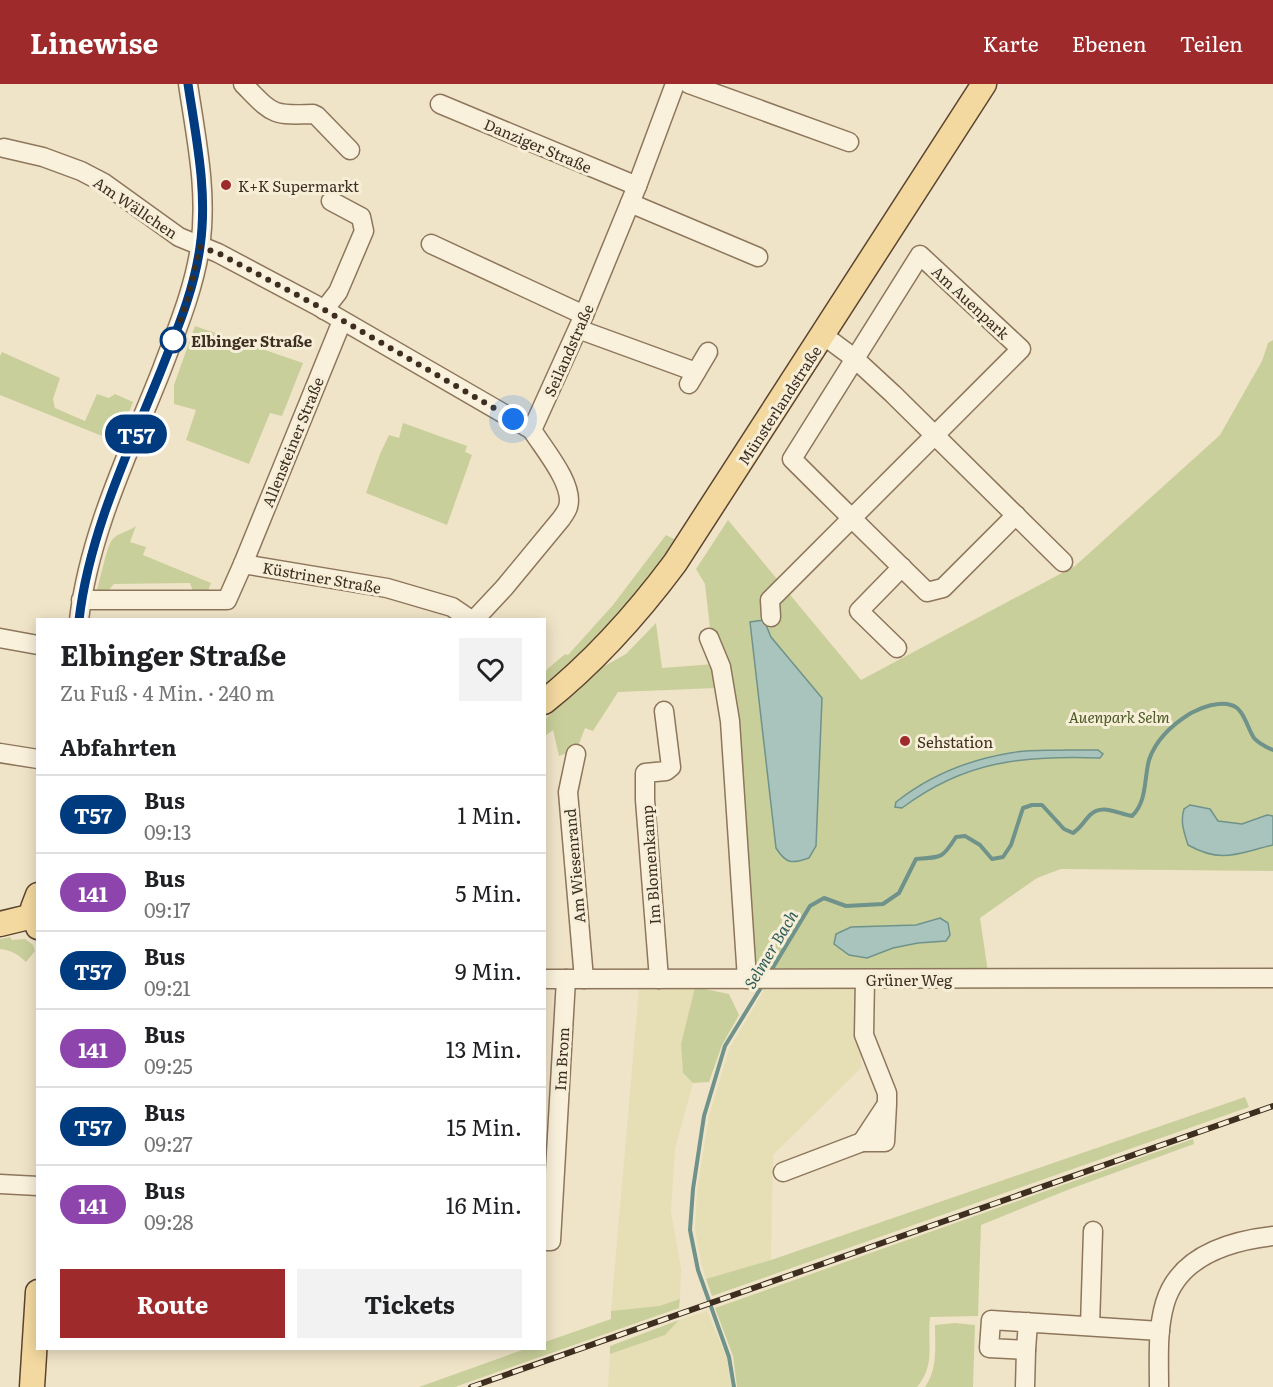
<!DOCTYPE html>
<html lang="de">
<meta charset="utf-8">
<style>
body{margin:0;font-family:Literata,serif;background:#f2f2f2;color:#202124;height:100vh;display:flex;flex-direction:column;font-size:22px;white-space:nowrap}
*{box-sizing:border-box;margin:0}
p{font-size:20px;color:#757577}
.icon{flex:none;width:33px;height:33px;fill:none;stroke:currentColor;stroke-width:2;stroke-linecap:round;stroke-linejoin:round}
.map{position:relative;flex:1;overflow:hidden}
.panel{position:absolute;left:36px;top:534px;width:510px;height:732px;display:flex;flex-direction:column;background:#fff;border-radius:0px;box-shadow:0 3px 15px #0003}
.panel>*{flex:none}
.badge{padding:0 12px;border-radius:20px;font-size:21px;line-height:39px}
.you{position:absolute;width:30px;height:30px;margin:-15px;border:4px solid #fff;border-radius:50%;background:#1a73e8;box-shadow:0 0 0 9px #1a73e833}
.map>.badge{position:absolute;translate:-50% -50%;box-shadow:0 0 0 3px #fff}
h2{padding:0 24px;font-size:22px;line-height:54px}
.round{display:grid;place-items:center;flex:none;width:63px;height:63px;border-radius:0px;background:#f2f2f2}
.headline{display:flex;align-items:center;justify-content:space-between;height:102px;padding:0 24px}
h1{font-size:28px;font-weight:700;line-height:45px}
.action{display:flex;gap:12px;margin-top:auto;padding:12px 24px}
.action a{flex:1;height:69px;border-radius:0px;background:#9e2a2b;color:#fff;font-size:24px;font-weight:700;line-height:69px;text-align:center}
.action a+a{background:#f2f2f2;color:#202124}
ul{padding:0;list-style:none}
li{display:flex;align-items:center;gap:18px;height:78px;padding:0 24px;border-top:2px solid #e0e0e0}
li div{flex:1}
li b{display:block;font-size:22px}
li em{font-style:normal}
li .badge{min-width:66px;font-weight:700;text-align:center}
header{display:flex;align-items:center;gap:36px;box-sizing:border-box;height:84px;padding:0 30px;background:#9e2a2b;color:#fff}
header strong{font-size:28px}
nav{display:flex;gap:33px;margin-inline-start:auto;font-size:21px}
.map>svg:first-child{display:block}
.farmland{fill:#e6deb5}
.green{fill:#c9cf9b}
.water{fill:#a9c4bc;stroke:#6f938a;stroke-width:1.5}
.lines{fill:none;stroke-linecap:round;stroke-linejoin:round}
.stream{stroke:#6f938a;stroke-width:4}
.minor-casing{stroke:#8d765c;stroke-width:21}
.major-casing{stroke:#5b4430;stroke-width:27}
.minor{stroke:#faf1dc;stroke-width:18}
.major{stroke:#f3d9a0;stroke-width:24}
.rail-casing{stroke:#3d2e20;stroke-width:6}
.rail{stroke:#f7eed8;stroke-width:4;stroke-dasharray:11;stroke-linecap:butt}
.line-casing{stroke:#fff;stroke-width:14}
.line{stroke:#003b80;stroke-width:9}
.walk{stroke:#3d2e20;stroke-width:6;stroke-dasharray:0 10.8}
.poi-dot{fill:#9e2a2b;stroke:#f7eed8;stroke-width:2}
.stop-dot{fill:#fff;stroke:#003b80;stroke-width:3}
.labels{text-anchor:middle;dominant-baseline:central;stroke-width:6;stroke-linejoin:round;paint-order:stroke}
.street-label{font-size:15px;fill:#3d2e20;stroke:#f7eed8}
.poi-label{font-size:15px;fill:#3d2e20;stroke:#f7eed8;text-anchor:start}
.stop-label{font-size:15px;font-weight:bold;fill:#3d2e20;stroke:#f7eed8;text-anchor:start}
.park-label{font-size:15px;font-style:italic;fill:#4d5a26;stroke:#f7eed8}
.water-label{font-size:16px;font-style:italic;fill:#2f5d5a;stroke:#f7eed8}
</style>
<header>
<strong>Linewise</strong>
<nav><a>Karte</a><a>Ebenen</a><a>Teilen</a></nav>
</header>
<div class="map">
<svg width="1273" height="1303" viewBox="0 0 1273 1303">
<rect width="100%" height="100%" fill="#f0e4c8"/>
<g class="farmland">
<polygon points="695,903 681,960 683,989 693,999 675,1065 671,1127 681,1185 680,1215 659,1222 611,1227 639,905"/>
<polygon points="860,903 861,984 773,1071 771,1176 706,1195 701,1178 695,1146 697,1107 709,1032 729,965 764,906"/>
<polygon points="707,1227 727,1275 731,1303 608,1303 610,1270 665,1251 679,1236"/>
</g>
<g class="green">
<polygon points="195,242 303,279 282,332 270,329 249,380 186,356 196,326 174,320 174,301"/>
<polygon points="1273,256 1273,787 1061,785 1037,794 980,834 988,888 801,886 759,883 741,889 731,710 717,604 618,608 593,647 585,644 577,665 559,672 553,646 545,652 545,635 601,584 626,570 656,539 662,584 714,580 705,500 696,485 728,436 861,596 1075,482 1220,351 1262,277 1268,259"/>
<polygon points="2,268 60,294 53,315 55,324 85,337 97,310 109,314 115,310 133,318 117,358 0,311 0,272"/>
<polygon points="403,339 467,362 465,368 472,371 447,441 366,409 380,370 389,351 399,354"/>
<path d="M 136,442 L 130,458 L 146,463 L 143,471 L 211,499 L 207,509 L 194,510 L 190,499 L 114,500 L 107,508 L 97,506 C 100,496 107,462 112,456 C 117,449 128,448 136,442 Z"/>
<path d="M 666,451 L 676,456 C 640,509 595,560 545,601 L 544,588 L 565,570 L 568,571 L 613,521 Z"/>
<path d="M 10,853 L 12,856 L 25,855 L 33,861 L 35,867 L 26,878 C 19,871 11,866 0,865 L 0,855 Z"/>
<polygon points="695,903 729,910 739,931 722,961 709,998 693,999 683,989 681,960"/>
<polygon points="1245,1013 1249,1023 712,1212 706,1195 771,1176"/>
<path d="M 1193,1055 L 1194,1060 L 1070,1105 L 981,1141 L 978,1232 L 930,1233 C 927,1261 936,1280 917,1303 L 737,1303 L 733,1272 L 715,1224 Z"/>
<polygon points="680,1215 679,1224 455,1303 419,1303 525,1265 544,1264 545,1258 611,1235 611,1227 659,1222"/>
<polygon points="679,1236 665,1251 610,1270 610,1262"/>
<path d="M 955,1239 L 975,1241 L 973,1303 L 925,1303 C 938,1285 935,1263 935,1241 Z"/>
</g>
<g class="water">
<path d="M 764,536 L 771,553 L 822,614 L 816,762 L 809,774 C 792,780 786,780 776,764 L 750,538 Z"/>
<path d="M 1065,666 L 1098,666 L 1103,670 L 1100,674 C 1022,672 966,676 902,724 L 895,723 L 896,718 C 929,692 968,676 1010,669 C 1027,665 1047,667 1065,666 Z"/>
<path d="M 1190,721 L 1210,725 L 1218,737 L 1242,740 L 1267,731 L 1273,732 L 1273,761 C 1238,769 1222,780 1188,761 C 1184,748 1180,738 1184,725 Z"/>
<polygon points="940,834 948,839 950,851 946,857 918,859 893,864 867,874 849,871 834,860 836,850 851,843 916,841"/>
</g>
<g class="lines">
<g class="stream">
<path d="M 769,890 L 810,822 L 824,814 L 846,822 L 883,820 L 899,809 L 916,775 C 942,773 942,775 956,753 L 965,752 L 980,761 L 992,775 L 1003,773 L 1011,761 L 1023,724 L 1032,721 L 1042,721 L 1064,745 L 1073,749 C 1081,744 1084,737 1090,731 C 1102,719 1118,730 1132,732 C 1147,718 1144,695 1149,676 C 1156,655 1173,640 1191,629 C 1202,623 1219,617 1231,621 C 1244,624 1247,644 1254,654 C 1258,659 1266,663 1273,666"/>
<polyline points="734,1303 729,1273 698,1186 690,1146 693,1105 704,1032 725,962 762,902"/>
</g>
<g class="minor-casing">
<g id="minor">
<path d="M 243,0 C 272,29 270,32 313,30 L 317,32 L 350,66"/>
<polyline points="689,0 849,58"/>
<polyline points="440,20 637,102"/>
<polyline points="4,64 43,73 81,87 104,99 179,153 218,169 316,221 532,346"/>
<polyline points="630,119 758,173"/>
<polyline points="431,160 584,231"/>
<polyline points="324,226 338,208 364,147 361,133 331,117"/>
<polyline points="578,245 696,288"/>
<polyline points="823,251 854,274 893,310 1063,478"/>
<polyline points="689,300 708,268"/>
<polyline points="243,480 342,237"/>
<polyline points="81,516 227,516 243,480 387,504 452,523 471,536"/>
<path d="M 771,533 L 770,516 L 1021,265 L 920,171 L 792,375 C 837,420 882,464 927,508 L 943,504 L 1016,431"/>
<path d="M 79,536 C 89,449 130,366 162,285 C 177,245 194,205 200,163 C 208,108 196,54 188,0"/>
<path d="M 474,536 L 504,504 L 561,435 C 563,432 567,427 568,423 C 575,401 543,364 532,346 L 584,231 L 637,102 L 675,0"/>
<polyline points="0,554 38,561"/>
<polyline points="709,554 721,583 730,637 747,895"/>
<polyline points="897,564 859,527 902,483"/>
<polyline points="0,669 38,675"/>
<polyline points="576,670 568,708 584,895"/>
<polyline points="544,895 1273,894"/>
<polyline points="659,895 645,716 645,689 666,687 671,683 664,627"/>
<polyline points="865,895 864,951 887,1009 887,1020 862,1058 885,1058 887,1020"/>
<polyline points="783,1088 862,1058"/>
<polyline points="0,1100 38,1102"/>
<polyline points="544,1157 551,1157 566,895"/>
<polyline points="1028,1238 1026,1266 989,1264 991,1236 1160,1247"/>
<polyline points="1090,1242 1093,1147"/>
<polyline points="1025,1303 1026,1266"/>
<path d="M 1159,1303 C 1159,1276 1157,1246 1165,1219 C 1179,1172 1229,1157 1273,1152"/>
</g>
</g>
<g class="major-casing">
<g id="major">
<path d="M 544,618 C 594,578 637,530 675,479 L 984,0"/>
<polyline points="38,811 33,824 38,843"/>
<polyline points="0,840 33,832"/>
<polyline points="32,1303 38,1208"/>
</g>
</g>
<use href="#minor" class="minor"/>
<use href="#major" class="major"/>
<g class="rail-casing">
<polyline id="rail" points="471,1303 1273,1022"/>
</g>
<use href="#rail" class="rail"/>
</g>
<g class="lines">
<g class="line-casing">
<path id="line" d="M 79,536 C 89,450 128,368 160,289 C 176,248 194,207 200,163 C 208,108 196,54 188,0"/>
</g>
<use href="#line" class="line"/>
<polyline class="walk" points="173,256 187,218 200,163 218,169 316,221 513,335"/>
</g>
<g class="poi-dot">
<circle cx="226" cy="101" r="6"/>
<circle cx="905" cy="657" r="6"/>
</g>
<circle class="stop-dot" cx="173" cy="256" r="12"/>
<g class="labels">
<g class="street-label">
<text transform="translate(538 61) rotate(23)">Danziger Straße</text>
<text transform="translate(136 123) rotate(34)">Am Wällchen</text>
<text transform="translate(971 218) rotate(43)">Am Auenpark</text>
<text transform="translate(568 266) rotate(-66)">Seilandstraße</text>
<text transform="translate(779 321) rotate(-57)">Münsterlandstraße</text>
<text transform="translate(292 358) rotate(-68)">Allensteiner Straße</text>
<text transform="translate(322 493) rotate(10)">Küstriner Straße</text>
<text transform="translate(650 781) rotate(-94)">Im Blomenkamp</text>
<text transform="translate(574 782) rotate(-95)">Am Wiesenrand</text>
<text x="909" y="895">Grüner Weg</text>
<text transform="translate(561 975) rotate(-87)">Im Brom</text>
</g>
<g class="poi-label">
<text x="238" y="101">K+K Supermarkt</text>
<text x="917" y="657">Sehstation</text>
</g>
<g class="stop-label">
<text x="191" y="256">Elbinger Straße</text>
</g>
<g class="park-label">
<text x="1119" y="632">Auenpark Selm</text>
</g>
<g class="water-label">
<text transform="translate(770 865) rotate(-59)">Selmer Bach</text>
</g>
</g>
</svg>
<div class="you" style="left:513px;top:335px"></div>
<b class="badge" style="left:136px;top:350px;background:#003b80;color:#fff">T57</b>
<section class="panel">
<div class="headline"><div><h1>Elbinger Straße</h1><p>Zu Fuß · 4 Min. · 240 m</p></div><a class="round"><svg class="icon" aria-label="heart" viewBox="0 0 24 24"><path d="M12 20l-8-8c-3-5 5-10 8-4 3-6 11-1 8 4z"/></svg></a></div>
<h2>Abfahrten</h2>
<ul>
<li><span class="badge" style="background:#003b80;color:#fff">T57</span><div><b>Bus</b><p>09:13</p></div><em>1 Min.</em></li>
<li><span class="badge" style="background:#8e44ad;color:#fff">141</span><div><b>Bus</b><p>09:17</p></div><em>5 Min.</em></li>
<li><span class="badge" style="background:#003b80;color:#fff">T57</span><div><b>Bus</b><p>09:21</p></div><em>9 Min.</em></li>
<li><span class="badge" style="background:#8e44ad;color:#fff">141</span><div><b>Bus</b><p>09:25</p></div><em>13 Min.</em></li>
<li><span class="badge" style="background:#003b80;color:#fff">T57</span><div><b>Bus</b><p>09:27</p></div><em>15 Min.</em></li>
<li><span class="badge" style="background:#8e44ad;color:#fff">141</span><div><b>Bus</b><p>09:28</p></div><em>16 Min.</em></li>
</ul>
<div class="action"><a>Route</a><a>Tickets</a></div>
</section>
</div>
